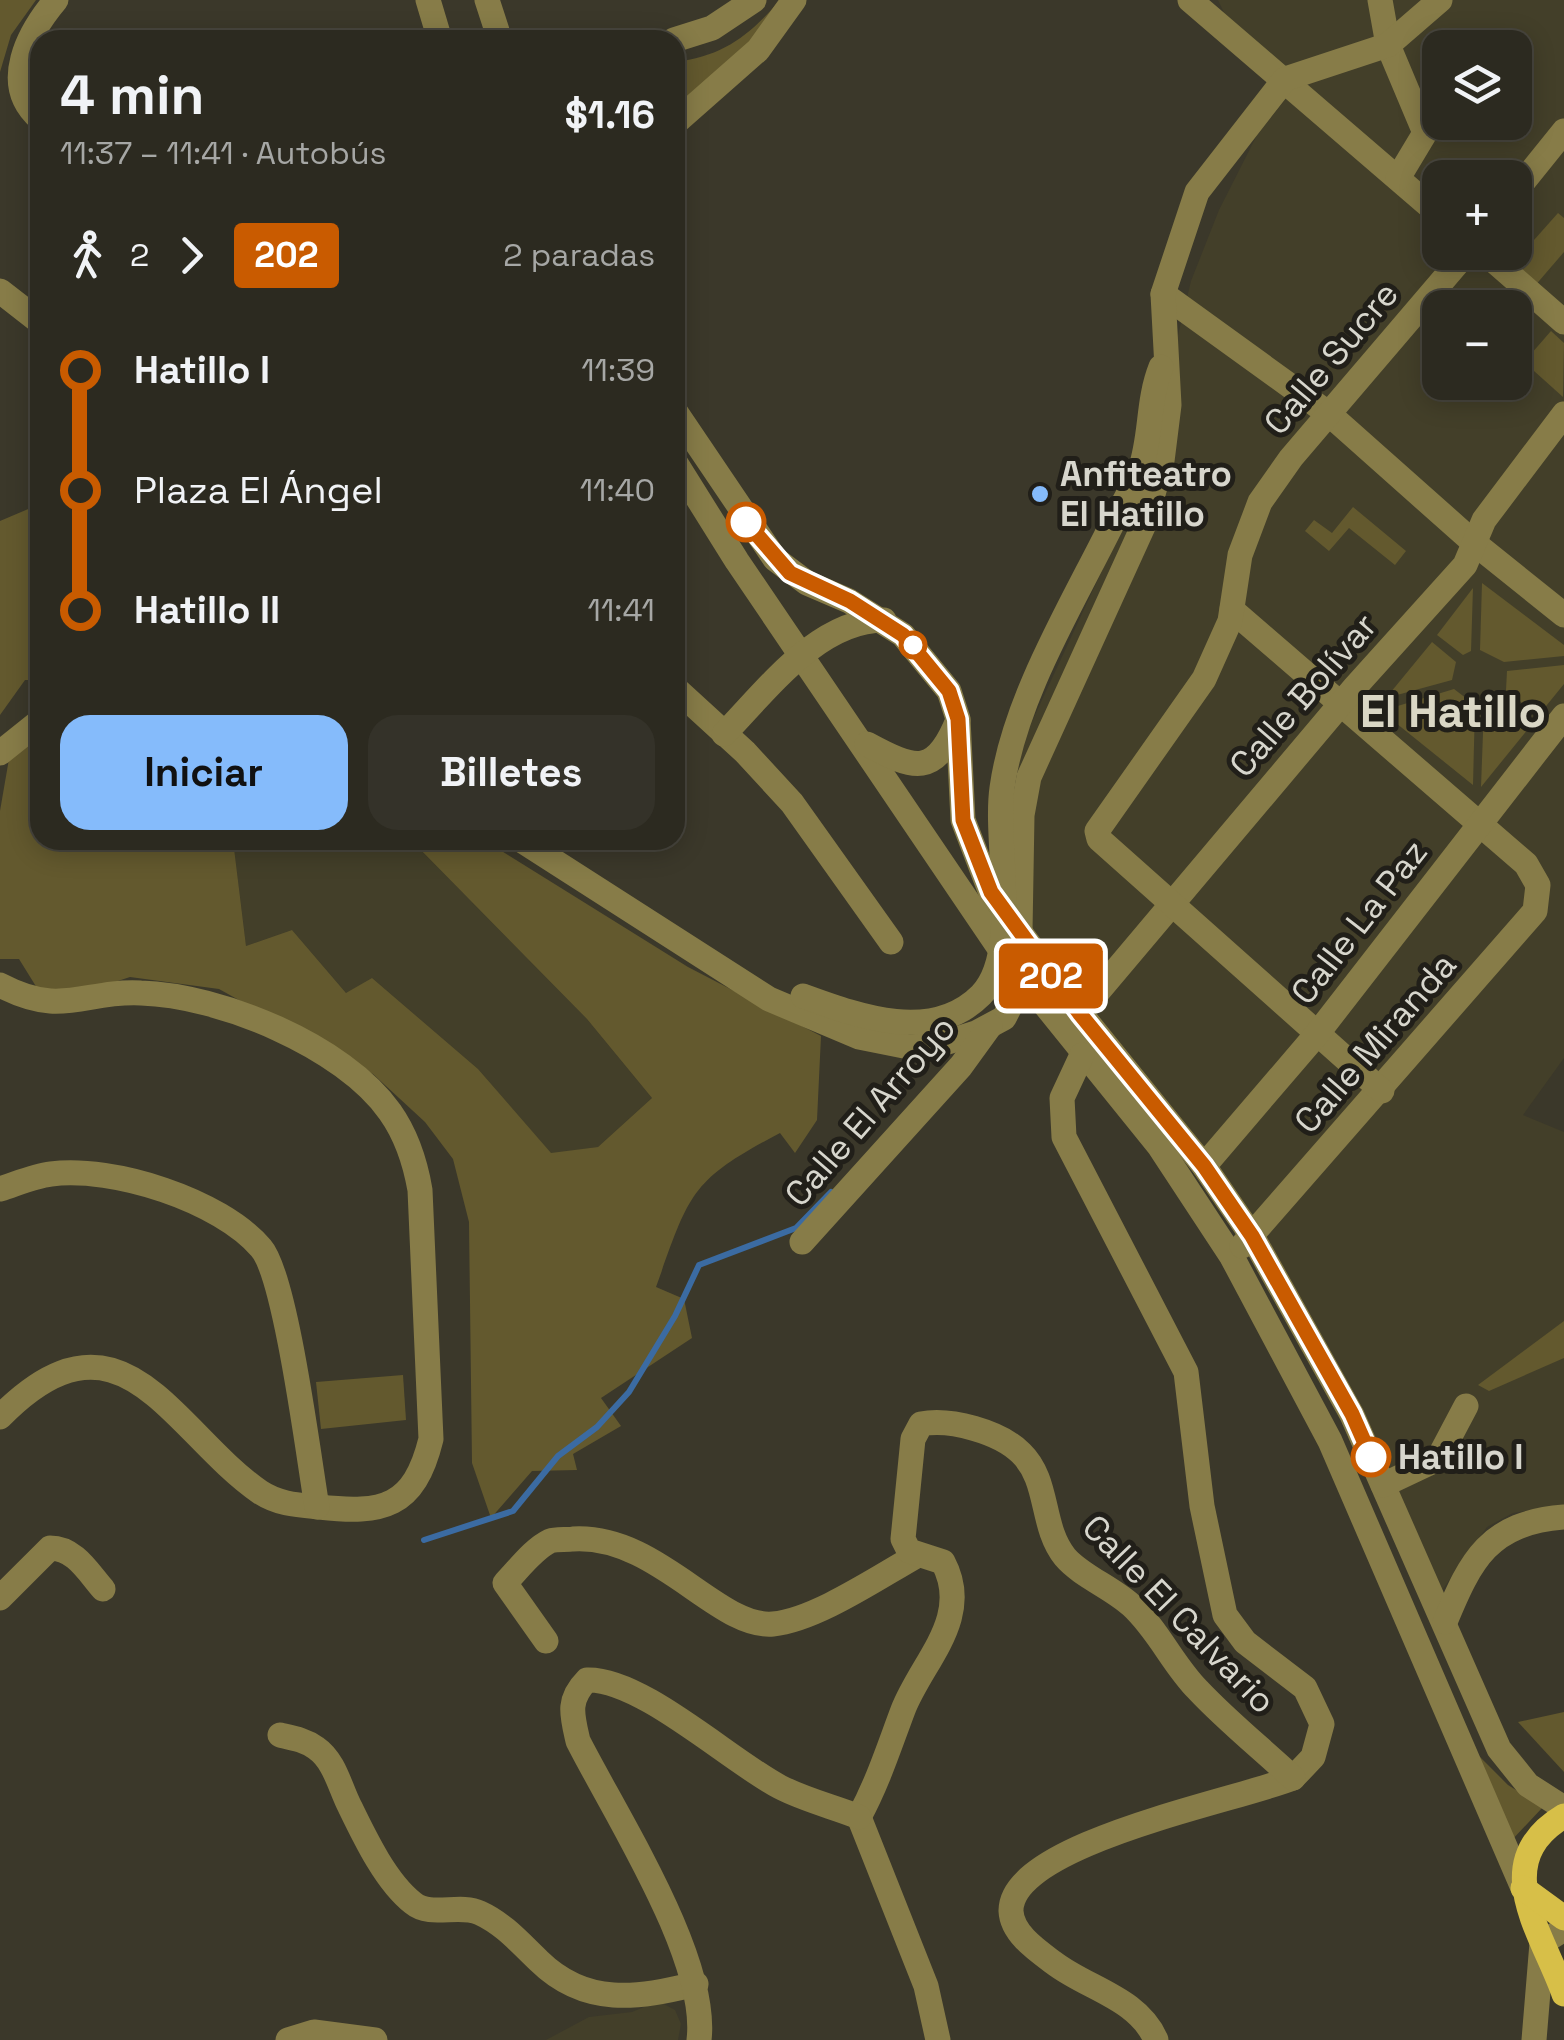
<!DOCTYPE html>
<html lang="es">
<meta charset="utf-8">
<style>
body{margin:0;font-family:"Space Grotesk",sans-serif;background:#343229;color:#f1f3f6;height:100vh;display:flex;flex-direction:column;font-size:38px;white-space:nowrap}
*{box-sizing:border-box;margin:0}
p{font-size:32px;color:#a6a7a5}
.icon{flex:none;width:55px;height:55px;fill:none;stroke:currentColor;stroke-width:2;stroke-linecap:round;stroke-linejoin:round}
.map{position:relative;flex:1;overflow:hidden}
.sheet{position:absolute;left:30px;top:30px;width:655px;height:820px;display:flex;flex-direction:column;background:#2c2a20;border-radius:30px;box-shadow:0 5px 25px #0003,0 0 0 2px #48463e}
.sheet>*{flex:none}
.badge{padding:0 20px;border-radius:8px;font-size:35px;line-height:65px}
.fabs{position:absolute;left:1422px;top:30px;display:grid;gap:20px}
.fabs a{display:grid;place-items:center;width:110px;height:110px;border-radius:20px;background:#2c2a20;box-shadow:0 5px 25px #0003,0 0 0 2px #48463e;font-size:50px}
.map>.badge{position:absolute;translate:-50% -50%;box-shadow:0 0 0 5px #fff}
.legs{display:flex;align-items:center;gap:15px;height:110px;padding:0 30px;font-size:32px}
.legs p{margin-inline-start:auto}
.head{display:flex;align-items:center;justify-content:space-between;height:170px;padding:0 30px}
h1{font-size:55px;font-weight:700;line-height:75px}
.primary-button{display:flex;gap:20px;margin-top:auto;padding:20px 30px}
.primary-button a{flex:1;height:115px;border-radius:30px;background:#85bbfb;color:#111;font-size:40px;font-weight:700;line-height:115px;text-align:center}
.primary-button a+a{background:#343229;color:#f1f3f6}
ul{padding:0 30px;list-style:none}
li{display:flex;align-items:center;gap:35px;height:120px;font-size:38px}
li i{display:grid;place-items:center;width:15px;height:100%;margin:0 12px;background:currentColor}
li i::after{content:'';width:25px;height:25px;margin:-12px;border:8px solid;border-radius:50%;background:#2c2a20}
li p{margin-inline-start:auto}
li:first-child i{background:linear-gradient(#0000 50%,currentColor 0)}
li:last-child i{background:linear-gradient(currentColor 50%,#0000 0)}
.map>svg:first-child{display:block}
.built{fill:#433f29;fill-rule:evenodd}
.green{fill:#63592e}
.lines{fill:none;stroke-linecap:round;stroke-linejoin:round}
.stream{stroke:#3b6ba2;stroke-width:6}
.minor{stroke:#877c48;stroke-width:25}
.major{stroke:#d7bf48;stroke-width:25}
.line-1-casing{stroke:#fff;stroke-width:22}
.line-1{stroke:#c95b00;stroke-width:15}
.poi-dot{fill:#85bbfb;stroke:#211f19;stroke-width:4}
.stop-1-dot{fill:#fff;stroke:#c95b00;stroke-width:5}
.labels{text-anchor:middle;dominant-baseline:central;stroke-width:10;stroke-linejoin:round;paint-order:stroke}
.street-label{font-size:35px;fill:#d7d6cd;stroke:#211f19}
.poi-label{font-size:35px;font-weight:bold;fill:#d7d6cd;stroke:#211f19;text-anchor:start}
.stop-label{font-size:35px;font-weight:bold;fill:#d7d6cd;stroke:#211f19;text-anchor:start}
.district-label{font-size:45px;font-weight:bold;fill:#dad7c5;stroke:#211f19}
</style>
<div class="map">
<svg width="1564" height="2040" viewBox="0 0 1564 2040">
<rect width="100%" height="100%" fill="#3b382a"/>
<g class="built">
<path d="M 1218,0 L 1564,0 L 1564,1058 L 1523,1115 L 1564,1132 L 1564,1505 L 1513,1513 L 1487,1527 L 1433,1603 L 1276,1273 L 1034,953 L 1006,814 L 1022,743 L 1112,549 L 1155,431 L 1191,281 L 1219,210 L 1257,135 L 1284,101 L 1285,65 L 1226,17 ZM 1440,48 L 1515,48 L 1515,122 L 1440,122 ZM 1440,178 L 1515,178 L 1515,252 L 1440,252 ZM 1440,308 L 1515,308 L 1515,382 L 1440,382 Z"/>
<polygon points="233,840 411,840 587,1019 652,1098 598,1147 551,1154 478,1069 372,978 347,994 292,930 246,946"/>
<polygon points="658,2001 675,2010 681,2024 678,2040 546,2040 589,2017 632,2012"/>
</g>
<g class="green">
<polygon points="0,0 36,0 11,35 0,72"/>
<path d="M 780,0 L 761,34 L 675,117 L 675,62 C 723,56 749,36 780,0 Z"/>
<polygon points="1558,213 1564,218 1564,252 1533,288 1510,267"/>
<polygon points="1551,331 1564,343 1563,397 1524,362"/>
<polygon points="40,504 40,680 25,680 0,715 0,521"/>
<polygon points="1353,507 1406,551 1395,565 1349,528 1329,551 1305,531 1314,520 1332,533"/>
<polygon points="1482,583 1564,645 1564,656 1504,662 1480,650"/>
<polygon points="1473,588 1471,651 1463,655 1437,635"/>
<polygon points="1432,642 1456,662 1452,680 1386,698"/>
<polygon points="1564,665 1564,684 1538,716 1506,690 1507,671"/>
<polygon points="1454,689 1475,705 1473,785 1381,711"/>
<polygon points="1500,697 1532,724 1481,787 1484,706"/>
<path d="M 40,733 L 40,840 L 233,840 L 246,946 L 292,930 L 346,993 L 372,978 L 478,1069 L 551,1153 L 598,1147 L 652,1098 L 587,1019 L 411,840 L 484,840 L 688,967 L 821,1036 L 817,1120 L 795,1153 L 780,1133 C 689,1181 690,1193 656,1287 L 684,1299 L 692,1338 L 601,1398 L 621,1426 L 573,1454 L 577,1470 L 532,1471 L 491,1518 L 472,1463 L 469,1222 L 453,1159 L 425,1122 L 373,1074 L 219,989 L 130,977 L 78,994 L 37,988 L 19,959 L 0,959 L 0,811 L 10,753 Z"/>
<polygon points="1564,1321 1564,1358 1489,1391 1478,1385"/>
<polygon points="403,1375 406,1420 321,1429 316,1382"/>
<polygon points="1564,1712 1564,1772 1518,1722"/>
<polygon points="1479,1756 1508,1785 1543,1807 1510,1842"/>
</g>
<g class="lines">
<polyline class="stream" points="424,1540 513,1511 558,1456 597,1427 629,1392 675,1316 699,1265 796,1228 831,1192"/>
<g class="minor">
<polyline points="428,0 440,40"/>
<polyline points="487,0 500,40"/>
<polyline points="1190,0 1440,215"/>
<polyline points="1380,0 1388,45 1425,133 1398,178"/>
<polyline points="674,40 712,28 754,0"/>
<path d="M 40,119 C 0,84 29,32 56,0"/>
<polyline points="675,123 758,50 794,0"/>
<polyline points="1515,192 1564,131"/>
<polyline points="1484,252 1564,322"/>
<polyline points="0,291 40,322"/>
<polyline points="1163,294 1329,414 1473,542 1564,615"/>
<polyline points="675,411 775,559 807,583 849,601 903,635 949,691 958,719 963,820 991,893 1080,1013 1204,1166 1252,1236 1352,1415 1499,1749 1528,1785 1564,1808"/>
<polyline points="675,462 737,561 1000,949 1159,1146 1232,1257 1330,1441 1523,1888"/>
<polyline points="1232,610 1526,864 1538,885 1535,911 1242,1246"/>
<polyline points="675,688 745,752 792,803 891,942"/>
<path d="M 724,734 C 767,690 818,620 884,620"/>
<path d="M 867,744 C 915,770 935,777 958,720"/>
<polyline points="0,753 40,721"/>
<polyline points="521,840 769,999 859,1037 909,1047 938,1045 976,1033 1004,1018 1019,989 1022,815 1029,777 1146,520 1162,461 1169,405 1163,294 1197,192 1285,79 1388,45 1440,0"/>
<path d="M 0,985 C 63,1018 83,990 141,993 C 219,995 344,1046 390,1112 C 407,1136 415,1161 420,1190 L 431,1439 C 414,1508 383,1514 319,1507 C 297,1505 278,1504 260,1492 C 171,1430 121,1294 0,1417"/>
<path d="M 803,996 C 858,1016 932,1044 981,995 C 1022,953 994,843 1002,788 C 1014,701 1070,608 1109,530 C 1119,510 1132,490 1140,470 C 1152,436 1147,402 1161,367"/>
<polyline points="1080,1013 1355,687 1465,565 1484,520 1564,414"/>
<path d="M 1082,1055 L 1062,1098 L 1064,1137 L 1186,1372 L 1202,1506 L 1225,1615 L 1245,1642 L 1305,1688 L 1322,1724 L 1313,1757 L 1293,1778 C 1240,1800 1010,1843 1011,1911 C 1012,1934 1038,1951 1054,1963 C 1088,1989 1138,1998 1156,2040"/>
<polyline points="1382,1091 1099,839 1097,831 1204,679 1230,621 1240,555 1260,502 1291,458 1467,252"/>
<polyline points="1204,1166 1317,1034 1564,716"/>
<path d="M 0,1189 C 16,1184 34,1176 51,1174 C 113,1166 220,1200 261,1248 C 286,1276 309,1460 317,1507"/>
<polyline points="802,1242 961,1066 990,1026"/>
<polyline points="1383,1485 1438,1459 1466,1406"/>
<path d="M 0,1598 L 50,1548 C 75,1548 88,1572 103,1589"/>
<path d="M 1445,1622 C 1471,1559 1489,1523 1564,1517"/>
<path d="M 546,1641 L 505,1583 C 518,1570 533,1549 550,1541 C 556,1539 566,1540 573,1539 C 657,1534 718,1629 773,1624 C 816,1620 880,1576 918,1555"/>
<path d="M 280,1735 C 293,1738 305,1740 316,1748 C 335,1761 340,1788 350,1807 C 365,1838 386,1882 413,1903 C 431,1918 459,1903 480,1913 C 504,1924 520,1943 539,1961 C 586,2007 638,1998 696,1984"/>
<path d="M 859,1817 C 878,1782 889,1747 903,1710 C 922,1661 973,1618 943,1562 L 909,1551 L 903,1539 L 913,1439 L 921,1424 C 950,1418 1000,1432 1021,1453 C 1050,1481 1040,1526 1065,1557 C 1081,1576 1113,1588 1132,1606 C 1159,1631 1173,1665 1198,1690 C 1227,1721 1262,1749 1293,1778"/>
<polyline points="859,1817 926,1986 938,2040"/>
<polyline points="288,2040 314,2032 375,2040"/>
<path d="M 699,2040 C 709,1959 616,1816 578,1741 C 572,1715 567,1700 587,1680 C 641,1678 730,1761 780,1787 C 805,1800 834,1807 859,1817"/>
<polyline points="1534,2040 1542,1943 1564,1929"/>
</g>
<g class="major">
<path d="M 1564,1816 C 1487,1862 1542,1932 1564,1994"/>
<polyline points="1523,1888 1564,1918"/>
</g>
</g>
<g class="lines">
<g class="line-1-casing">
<polyline id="line-1" points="746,522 790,573 850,601 903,635 949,691 958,719 963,820 991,892 1080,1014 1204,1166 1252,1236 1352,1414 1371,1457"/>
</g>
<use href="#line-1" class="line-1"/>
</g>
<circle class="poi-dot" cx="1040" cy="494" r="10"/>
<g class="stop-1-dot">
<circle cx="746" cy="522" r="18"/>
<circle cx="913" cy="645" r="12"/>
<circle cx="1371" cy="1457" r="18"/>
</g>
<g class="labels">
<g class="street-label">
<text transform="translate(1331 358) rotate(-50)">Calle Sucre</text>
<text transform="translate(1303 695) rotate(-49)">Calle Bolívar</text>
<text transform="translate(1359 922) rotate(-52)">Calle La Paz</text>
<text transform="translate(1375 1043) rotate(-49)">Calle Miranda</text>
<text transform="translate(870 1111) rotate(-49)">Calle El Arroyo</text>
<text transform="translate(1179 1614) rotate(46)">Calle El Calvario</text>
</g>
<g class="poi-label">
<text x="1060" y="474">Anfiteatro<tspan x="1060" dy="40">El Hatillo</tspan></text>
</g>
<g class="stop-label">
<text x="1398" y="1457">Hatillo I</text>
</g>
<g class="district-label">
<text x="1453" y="711">El Hatillo</text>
</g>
</g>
</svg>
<div class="fabs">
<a><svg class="icon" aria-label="layers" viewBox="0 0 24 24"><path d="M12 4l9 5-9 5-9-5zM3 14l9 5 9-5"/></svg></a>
<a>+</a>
<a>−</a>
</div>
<b class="badge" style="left:1051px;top:976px;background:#c95b00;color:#fff">202</b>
<section class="sheet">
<div class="head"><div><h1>4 min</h1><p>11:37 – 11:41 · Autobús</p></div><b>$1.16</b></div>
<div class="legs"><svg class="icon" aria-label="walk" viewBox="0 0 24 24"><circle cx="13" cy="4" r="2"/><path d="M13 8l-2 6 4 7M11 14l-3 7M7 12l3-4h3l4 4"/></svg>2<svg class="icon" aria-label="forward" viewBox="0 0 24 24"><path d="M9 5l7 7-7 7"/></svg><b class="badge" style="background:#c95b00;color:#fff">202</b><p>2 paradas</p></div>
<ul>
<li><i style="color:#c95b00"></i><b>Hatillo I</b><p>11:39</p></li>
<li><i style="color:#c95b00"></i><span>Plaza El Ángel</span><p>11:40</p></li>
<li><i style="color:#c95b00"></i><b>Hatillo II</b><p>11:41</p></li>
</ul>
<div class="primary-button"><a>Iniciar</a><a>Billetes</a></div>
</section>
</div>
